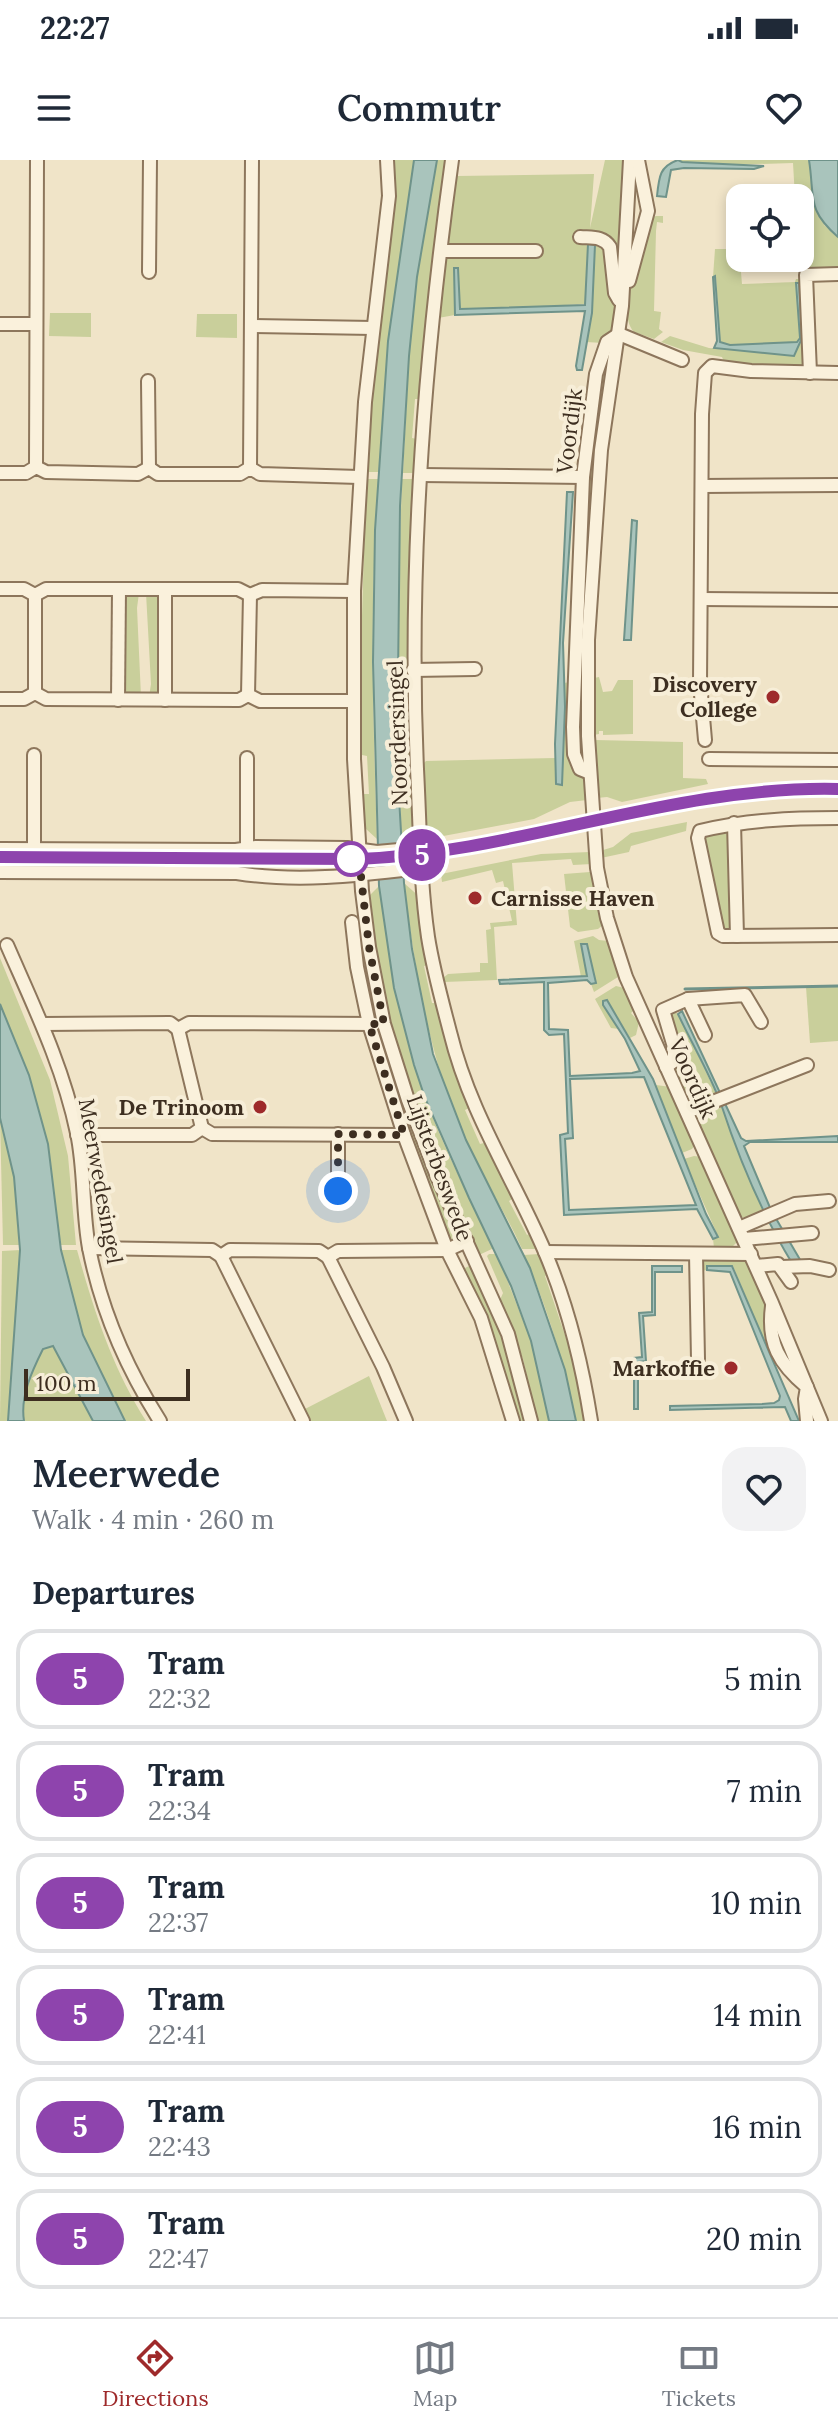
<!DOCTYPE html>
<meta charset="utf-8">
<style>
body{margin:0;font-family:Lora,serif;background:#f2f2f3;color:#1f2937;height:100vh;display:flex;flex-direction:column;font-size:30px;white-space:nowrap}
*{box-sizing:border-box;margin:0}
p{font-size:26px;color:#747a83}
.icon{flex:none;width:44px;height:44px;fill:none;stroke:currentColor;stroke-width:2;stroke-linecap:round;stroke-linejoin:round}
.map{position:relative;height:1261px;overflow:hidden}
.side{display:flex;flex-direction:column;background:#fff;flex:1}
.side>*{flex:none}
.badge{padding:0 16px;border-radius:26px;font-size:28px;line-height:52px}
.tools{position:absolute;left:726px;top:24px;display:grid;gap:16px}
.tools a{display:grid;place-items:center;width:88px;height:88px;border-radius:16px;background:#fff;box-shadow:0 4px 12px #0003;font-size:40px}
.scale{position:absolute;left:24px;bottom:20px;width:166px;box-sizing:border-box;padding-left:8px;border:4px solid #3d2e20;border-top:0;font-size:22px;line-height:28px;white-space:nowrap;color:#3d2e20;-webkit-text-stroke:6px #f7eed8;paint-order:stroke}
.you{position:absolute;width:40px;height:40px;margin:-20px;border:6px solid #fff;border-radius:50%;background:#1a73e8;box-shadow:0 0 0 12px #1a73e833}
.map>.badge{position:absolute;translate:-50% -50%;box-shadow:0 0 0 4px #fff}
h2{padding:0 32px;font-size:30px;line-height:72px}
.round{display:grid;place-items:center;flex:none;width:84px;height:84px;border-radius:24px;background:#f2f2f3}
.overview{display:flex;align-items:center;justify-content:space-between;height:136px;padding:0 32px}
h1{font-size:38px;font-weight:600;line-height:60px}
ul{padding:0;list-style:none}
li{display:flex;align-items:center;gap:24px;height:100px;margin:0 16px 12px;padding:0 16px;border:4px solid #e0e1e3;border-radius:24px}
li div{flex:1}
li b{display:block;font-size:30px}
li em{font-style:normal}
li .badge{min-width:88px;font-weight:700;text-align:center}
.status{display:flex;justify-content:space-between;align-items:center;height:56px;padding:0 40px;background:#fff;direction:ltr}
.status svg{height:22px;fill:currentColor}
header{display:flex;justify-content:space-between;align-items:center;height:104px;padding:0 32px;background:#fff;font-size:36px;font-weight:600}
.dock{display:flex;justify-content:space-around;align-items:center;height:112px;border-top:2px solid #e0e1e3;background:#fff;font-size:22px;color:#747a83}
.dock a{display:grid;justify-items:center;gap:4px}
.dock .current{color:#9e2a2b}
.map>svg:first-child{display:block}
.green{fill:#c9cf9b}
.water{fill:#a9c4bc;stroke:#6f938a;stroke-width:2;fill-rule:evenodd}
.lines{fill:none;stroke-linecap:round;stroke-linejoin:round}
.stream{stroke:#6f938a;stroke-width:3}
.minor-casing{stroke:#8d765c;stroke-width:16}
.minor{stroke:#faf1dc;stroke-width:12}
.tram{stroke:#3d2e20;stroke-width:2}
.line-casing{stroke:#fff;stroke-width:18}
.line{stroke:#8e44ad;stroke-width:12}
.walk{stroke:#3d2e20;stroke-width:8;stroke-dasharray:0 14.4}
.poi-dot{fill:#9e2a2b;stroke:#f7eed8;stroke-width:3}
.stop-dot{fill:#fff;stroke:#8e44ad;stroke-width:4}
.labels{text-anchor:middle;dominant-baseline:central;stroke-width:8;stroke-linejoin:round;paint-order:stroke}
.street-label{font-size:22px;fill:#3d2e20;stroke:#f7eed8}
.poi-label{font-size:22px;font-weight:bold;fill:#3d2e20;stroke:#f7eed8;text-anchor:end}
</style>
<div class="status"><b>22:27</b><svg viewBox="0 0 49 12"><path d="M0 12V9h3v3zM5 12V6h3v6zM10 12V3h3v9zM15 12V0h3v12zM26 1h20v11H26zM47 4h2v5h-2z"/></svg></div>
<header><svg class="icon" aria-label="menu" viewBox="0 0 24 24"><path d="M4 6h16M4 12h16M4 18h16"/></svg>Commutr<svg class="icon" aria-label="heart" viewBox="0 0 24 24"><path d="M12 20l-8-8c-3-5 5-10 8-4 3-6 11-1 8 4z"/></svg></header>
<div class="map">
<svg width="838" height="1261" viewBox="0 0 838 1261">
<rect width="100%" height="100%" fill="#f0e4c8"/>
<g class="green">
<polygon points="392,0 414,0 388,181 380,312 367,312 373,204"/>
<polygon points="437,0 446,0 436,66 420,239 415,239 412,278 417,279 415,313 403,313 409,196 417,117"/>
<polygon points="605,0 625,0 618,130 606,87 616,156 613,168 603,183 586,182 592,153 586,144 460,150 458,108 455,109 455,155 438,158 451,47 457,16 594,14 590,68"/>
<polygon points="680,0 809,0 824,65 838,77 838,110 801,111 798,106 800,38 795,38 793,3 723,5 682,2"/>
<path d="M 656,56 L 663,56 L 663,63 L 657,62 L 656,71 L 654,151 L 661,152 L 659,169 L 663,172 L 654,179 L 634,172 C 614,151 643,84 651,58 Z"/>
<polygon points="715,89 739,89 742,124 795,122 796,119 801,119 808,202 804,208 725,204 722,197 683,190 661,182 670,176 709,188 794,195 801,181 796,123 800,178 797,183 730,185 720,182 716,117 713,117"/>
<polygon points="50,153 91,153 91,177 49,176"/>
<polygon points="197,154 237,154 237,178 196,177"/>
<polygon points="610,185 585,605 578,596 583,376 598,226"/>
<path d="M 366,319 L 379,319 C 369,438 373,559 377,679 L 365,668 L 363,634 L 369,634 L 367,596 L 362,595 L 362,456 Z"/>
<polygon points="402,319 413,319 416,322 411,517 407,518 415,662 401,678 397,473"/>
<polygon points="129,433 139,433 137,448 141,537 126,535 124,532 124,439"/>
<polygon points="146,433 160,436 160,532 149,537 151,524"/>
<polygon points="599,517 603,532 612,531 618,520 633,520 633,574 603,575 603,571 599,571 599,574 594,575 594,518"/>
<polygon points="570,522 574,606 586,622 587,640 570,642 534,659 438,677 427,675 423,604 426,601 555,598 556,624 562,625 564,523"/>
<polygon points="595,580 683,582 683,618 706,619 708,624 622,642 607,637 597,638"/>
<polygon points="687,662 686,671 631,686 629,692 601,698 600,691 613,687 631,673"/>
<polygon points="726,669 729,672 731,771 724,773 703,676"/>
<polygon points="590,692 592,704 573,705 571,699 512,703 517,765 494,767 497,820 444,822 443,818 448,814 480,812 480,803 488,803 486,770 491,769 490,763 512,761 503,721 496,723 492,710 442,722 441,714 541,694"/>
<polygon points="590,712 594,715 604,764 598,769 578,772 570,767 564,714"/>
<path d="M 404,723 L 422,739 L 428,805 L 424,806 L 432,843 L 436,843 L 451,900 L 469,948 L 465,950 L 480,984 L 484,983 L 512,1039 L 509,1041 L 527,1075 L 531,1073 L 537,1086 L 535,1089 L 522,1089 C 505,1051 482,1017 465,979 C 429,898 415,811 404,723 Z"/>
<path d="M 380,725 C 387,785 396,845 414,904 C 433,968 465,1029 494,1088 L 479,1095 C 447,1027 413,957 394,884 C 385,848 379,811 371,775 L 375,774 L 370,735 Z"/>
<polygon points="593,776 599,780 608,781 619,813 618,817 594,832 591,824 596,822 590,800 581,785 587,816 581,817 574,781"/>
<polygon points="0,798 50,920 68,996 76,1085 60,1085 48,984 29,915 0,844"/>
<polygon points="616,826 624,828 634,850 631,853 639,862 636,875 630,878 607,840 604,845 619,869 611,868 595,839"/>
<polygon points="806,827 838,827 838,881 810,883"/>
<polygon points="673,851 678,854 718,937 705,942 692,942 687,938 674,908 679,905 667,855"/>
<polygon points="380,871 409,962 459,1076 453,1080 448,1079 400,950 376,872"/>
<polygon points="656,925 671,927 696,983 692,989 682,993"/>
<polygon points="721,944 744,1006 766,1054 752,1059 741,1057 697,960 697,954"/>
<polygon points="0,958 14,1017 19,1085 3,1085"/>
<polygon points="694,996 702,997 738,1081 732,1087 714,1088 713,1079 718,1076 684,999"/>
<polygon points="20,1090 8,1261 0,1261 2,1091"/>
<path d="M 61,1090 L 77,1090 C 94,1151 112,1207 146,1261 L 125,1261 L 83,1175 Z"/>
<polygon points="489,1094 497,1094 531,1181 549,1261 537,1261 523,1199 500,1140 503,1133 487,1096"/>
<path d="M 539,1094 L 549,1114 L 545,1116 L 568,1184 L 572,1185 L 585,1261 L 576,1261 C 564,1204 548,1148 524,1095 Z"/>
<polygon points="704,1098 743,1098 748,1101 766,1141 768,1184 766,1185 733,1106 707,1106 707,1110 700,1111 701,1102"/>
<polygon points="473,1104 502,1170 526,1261 518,1261 489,1166 463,1109"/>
<path d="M 54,1186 L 93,1261 L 24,1261 C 20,1236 32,1210 43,1189 Z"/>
<polygon points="369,1216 387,1261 311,1261 305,1249"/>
</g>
<g class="water">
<polygon points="414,0 437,0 417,117 409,196 400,346 397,603 404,723 412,789 433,894 466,980 530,1108 565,1210 576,1261 549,1261 531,1181 511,1126 469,1038 425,938 414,905 394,828 379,726 373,502 375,370 388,181"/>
<path d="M 678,0 L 682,2 L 764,6 L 754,9 L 684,8 L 671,10 L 666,37 L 657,36 C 659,16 660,6 678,0 Z"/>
<path d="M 809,0 L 838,0 L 838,77 C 806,49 815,38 809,0 Z"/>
<polygon points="588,84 595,85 592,153 582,210 577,210 576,206 585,151 455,155 454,108 458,108 460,149 585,145"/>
<polygon points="715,116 720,182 730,185 797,182 800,178 796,123 799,123 802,178 794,196 714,188 717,181 713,117"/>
<polygon points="567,332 573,332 563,483 565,547 562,625 556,624 555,584"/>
<polygon points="632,360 637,361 631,480 624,480"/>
<path d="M 581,784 L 587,784 L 596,823 L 591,824 L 587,820 L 548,823 L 549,869 L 568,870 L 570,916 L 632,913 L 640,911 L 625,879 L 603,845 L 603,841 L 607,840 L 653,919 L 706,1054 L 718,1077 L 713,1079 L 697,1049 L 564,1055 L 560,975 L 568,973 L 564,874 L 549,875 L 544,870 L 544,822 L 500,824 L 499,820 L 587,816 ZM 644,917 L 696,1045 L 569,1050 L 565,979 L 573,978 L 570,919 Z"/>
<path d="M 0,844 L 29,915 L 48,984 L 61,1090 L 83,1175 L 125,1261 L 93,1261 L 53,1186 L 43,1189 C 32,1211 20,1236 24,1261 L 8,1261 L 20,1090 L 14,1017 L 0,958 Z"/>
<path d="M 682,851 L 741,978 L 746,981 L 838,976 L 838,982 L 750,982 L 744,986 L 771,1050 L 802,1103 L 792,1103 C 762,1054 739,999 721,944 C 710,914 692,884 678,854 Z"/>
<polygon points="652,1106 682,1106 682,1112 655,1112 655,1155 643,1156 646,1201 638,1202 638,1249 634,1249 634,1198 642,1197 639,1153 652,1152"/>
<polygon points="707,1106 732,1106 799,1261 791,1261 785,1247 670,1250 670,1246 762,1244 774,1243 779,1240 780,1236 730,1112 707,1110"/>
</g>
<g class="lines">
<polyline class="stream" points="685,829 838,826"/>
<g class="minor-casing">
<g id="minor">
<polyline points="387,0 389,36 365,242 354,431 354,599 362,731 369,787 384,864 408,940 436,1014 508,1174 531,1261"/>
<path d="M 452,0 C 424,201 408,406 417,609 C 420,665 420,722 428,777 C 433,809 442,841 450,872 C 470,954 513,1017 545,1092 C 568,1146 582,1204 591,1261"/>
<polyline points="630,0 622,146 601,290 588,480 588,576 597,708 607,758 626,817 772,1143 821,1261"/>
<path d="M 580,77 C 592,78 603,76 610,87 L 615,133 L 619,140"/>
<polyline points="441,91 536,91"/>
<polyline points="149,112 150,0"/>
<polyline points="629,121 648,51 638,0"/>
<polyline points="0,164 36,164"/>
<polyline points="252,166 373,168"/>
<polyline points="810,213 806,115 838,114"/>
<polyline points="148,221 149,308"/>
<polyline points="36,307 37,0"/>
<polyline points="250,308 252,0"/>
<polyline points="0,313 26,313 36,307 46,312 138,314 149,308 158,314 240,314 250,308 260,314 359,317"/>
<polyline points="421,315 583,317"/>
<polyline points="703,326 838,325"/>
<polyline points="0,429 24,429 35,435 46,429 238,429 250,435 262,430 354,431"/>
<polyline points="701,439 838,440"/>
<polyline points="413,510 475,509"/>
<polyline points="35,533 35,435"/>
<polyline points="248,535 250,435"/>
<polyline points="0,539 24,539 35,533 46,539 239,540 248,535 260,541 353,541"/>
<polyline points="118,540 119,430"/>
<polyline points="165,540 165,430"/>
<polyline points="705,580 700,523 702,254 705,213 712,206 751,211 838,213"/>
<polyline points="709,599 838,600"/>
<polyline points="590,613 580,609 574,594 573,567 583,317 596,214 607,182 619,174 682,200"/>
<path d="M 838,658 C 791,658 746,660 700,671 L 698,678 L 718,773 L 723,776 L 838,775"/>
<polyline points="734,663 737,776"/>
<polyline points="247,688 247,598"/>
<polyline points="0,689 236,690 256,687 347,688 377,692 421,688"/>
<polyline points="34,690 34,595"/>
<path d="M 0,712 L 237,713 C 298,723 361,715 422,708"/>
<polyline points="352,762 357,807 369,864 404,975 447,1090 481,1158 513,1261"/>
<path d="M 7,785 C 34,847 63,906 77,973 C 85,1010 82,1050 89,1088 C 101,1149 127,1209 160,1261"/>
<polyline points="688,839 705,875"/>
<polyline points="43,864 170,863 178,869"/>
<polyline points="178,869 189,863 374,864"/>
<polyline points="178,869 202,968"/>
<polyline points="666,907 674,901 674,887 663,850 688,839 745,835 761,862"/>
<polyline points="687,952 807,905"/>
<polyline points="202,968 212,974 404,975"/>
<polyline points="77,975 192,975 202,968"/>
<polyline points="338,1031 338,974"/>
<polyline points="739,1068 795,1044 829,1041"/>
<polyline points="744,1079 812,1073"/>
<polyline points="89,1088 212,1090 221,1096 230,1090 319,1091 328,1097 338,1091 447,1090 467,1081"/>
<polyline points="545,1092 751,1094"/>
<polyline points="696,1094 698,1199"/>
<polyline points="221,1096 303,1261"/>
<polyline points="328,1097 383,1207 406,1261"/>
<polyline points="756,1106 778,1104 791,1122"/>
<polyline points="781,1107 810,1106 829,1110"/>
<path d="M 772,1146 C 767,1183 779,1204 807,1227 L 805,1239 L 807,1261"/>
</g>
</g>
<use href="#minor" class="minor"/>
<path class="tram" d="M 0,697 L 347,699 C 514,699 671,626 838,629"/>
</g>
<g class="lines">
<g class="line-casing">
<path id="line" d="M 0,697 L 359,699 C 521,692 675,625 838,629"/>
</g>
<use href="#line" class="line"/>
<polyline class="walk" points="338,1031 338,974 404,975 369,864 384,864 369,787 359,699 351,699"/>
</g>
<g class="poi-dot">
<circle cx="773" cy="537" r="8"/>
<circle cx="475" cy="738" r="8"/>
<circle cx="260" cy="947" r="8"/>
<circle cx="731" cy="1208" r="8"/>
</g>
<circle class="stop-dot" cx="351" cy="699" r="16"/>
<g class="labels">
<g class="street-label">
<text transform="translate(569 271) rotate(-83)">Voordijk</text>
<text transform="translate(397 573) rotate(-92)">Noordersingel</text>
<text transform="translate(693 918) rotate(66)">Voordijk</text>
<text transform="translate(440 1008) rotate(70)">Lijsterbeswede</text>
<text transform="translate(101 1021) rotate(80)">Meerwedesingel</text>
</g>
<g class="poi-label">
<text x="757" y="524">Discovery<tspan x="757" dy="25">College</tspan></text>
<text x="491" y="738" text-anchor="start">Carnisse Haven</text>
<text x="244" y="947">De Trinoom</text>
<text x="715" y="1208">Markoffie</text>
</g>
</g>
</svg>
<div class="tools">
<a><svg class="icon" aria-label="locate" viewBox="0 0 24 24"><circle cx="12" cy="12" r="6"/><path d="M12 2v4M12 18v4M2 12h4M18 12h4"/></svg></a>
</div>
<div class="scale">100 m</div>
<div class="you" style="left:338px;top:1031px"></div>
<b class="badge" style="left:422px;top:695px;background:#8e44ad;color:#fff">5</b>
</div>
<section class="side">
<div class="overview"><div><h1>Meerwede</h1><p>Walk · 4 min · 260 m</p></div><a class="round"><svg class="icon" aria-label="heart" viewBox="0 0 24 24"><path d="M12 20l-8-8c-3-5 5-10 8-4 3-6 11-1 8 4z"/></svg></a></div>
<h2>Departures</h2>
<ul>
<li><span class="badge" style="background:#8e44ad;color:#fff">5</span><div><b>Tram</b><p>22:32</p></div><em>5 min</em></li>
<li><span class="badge" style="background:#8e44ad;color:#fff">5</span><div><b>Tram</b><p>22:34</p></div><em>7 min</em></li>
<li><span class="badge" style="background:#8e44ad;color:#fff">5</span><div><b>Tram</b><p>22:37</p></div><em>10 min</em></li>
<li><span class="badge" style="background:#8e44ad;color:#fff">5</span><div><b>Tram</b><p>22:41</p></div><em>14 min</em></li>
<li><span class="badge" style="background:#8e44ad;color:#fff">5</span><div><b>Tram</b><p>22:43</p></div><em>16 min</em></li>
<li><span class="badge" style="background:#8e44ad;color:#fff">5</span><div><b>Tram</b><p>22:47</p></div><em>20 min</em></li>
</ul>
</section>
<nav class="dock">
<a class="current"><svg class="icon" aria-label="directions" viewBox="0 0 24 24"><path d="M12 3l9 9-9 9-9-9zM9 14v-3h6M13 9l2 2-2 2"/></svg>Directions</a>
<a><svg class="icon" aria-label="map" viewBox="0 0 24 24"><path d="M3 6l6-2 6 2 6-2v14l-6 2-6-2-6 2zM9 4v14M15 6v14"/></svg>Map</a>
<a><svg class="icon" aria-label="tickets" viewBox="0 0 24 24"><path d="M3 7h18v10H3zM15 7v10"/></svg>Tickets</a>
</nav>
